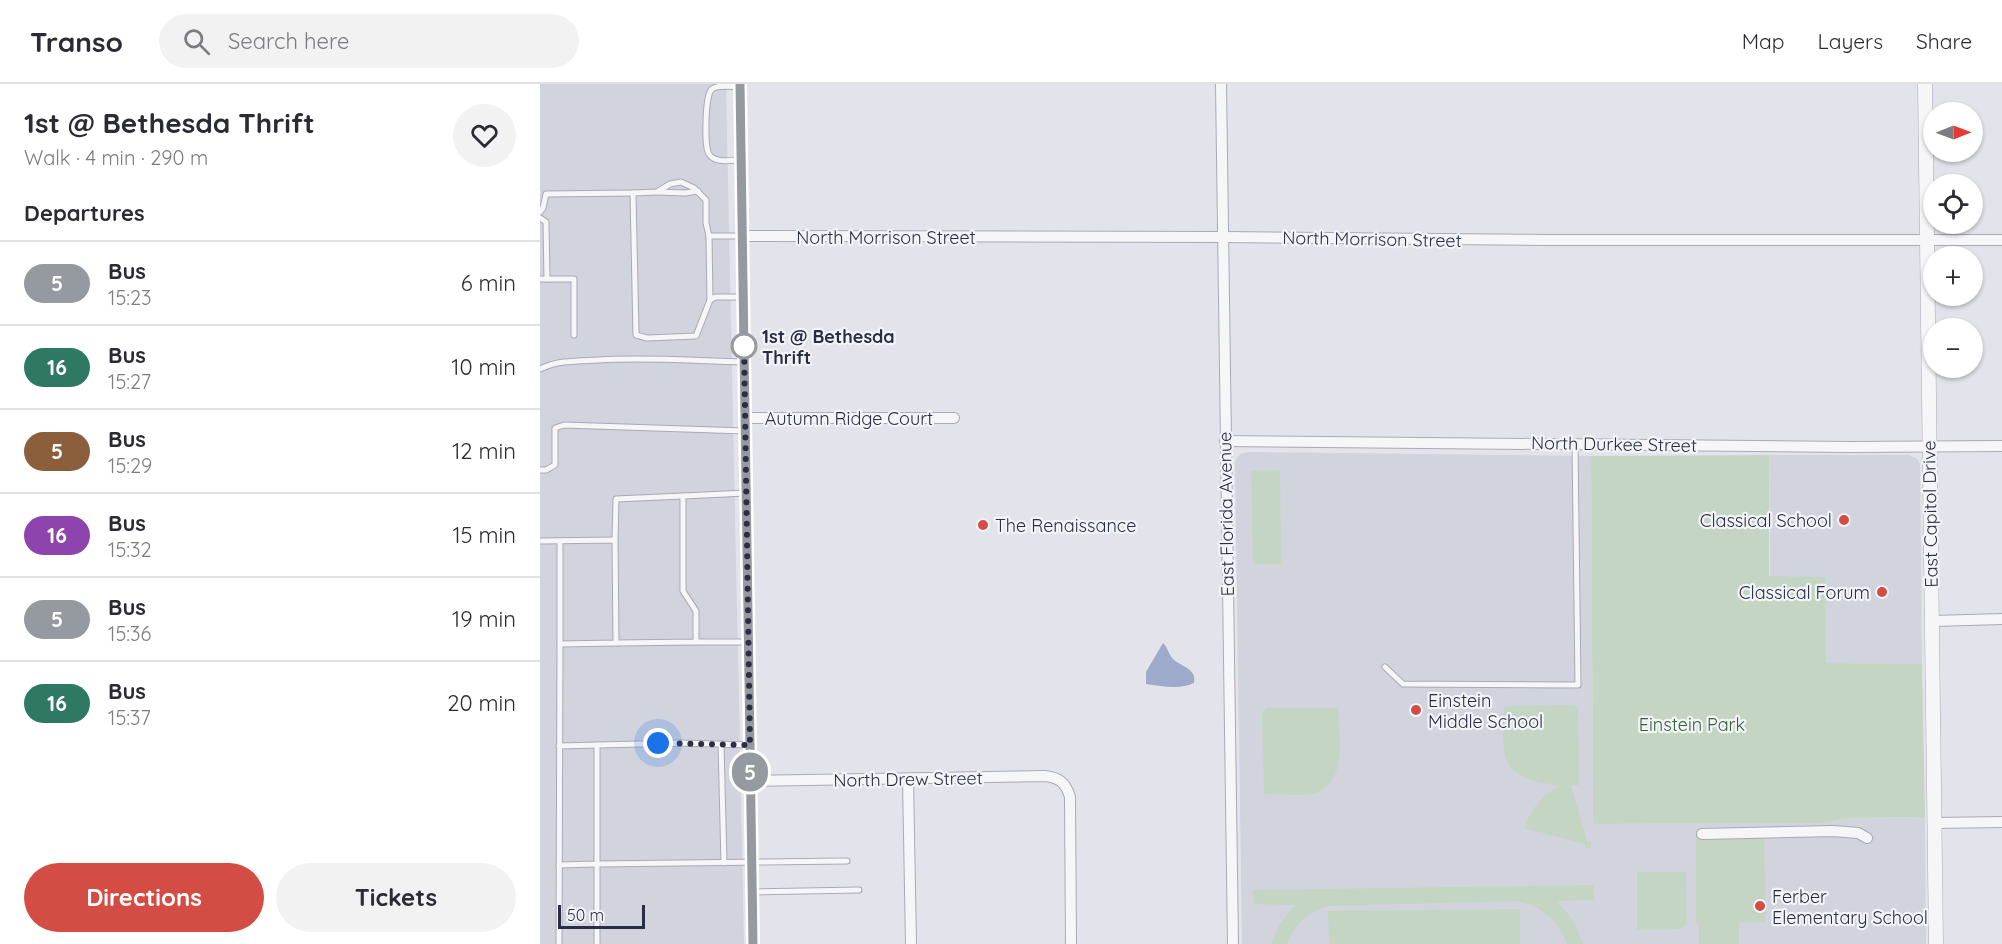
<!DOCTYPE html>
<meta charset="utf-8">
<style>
body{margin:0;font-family:Quicksand,sans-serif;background:#f2f2f3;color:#2b2b33;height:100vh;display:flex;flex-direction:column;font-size:22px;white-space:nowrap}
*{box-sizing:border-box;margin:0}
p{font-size:20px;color:#7c7c81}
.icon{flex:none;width:33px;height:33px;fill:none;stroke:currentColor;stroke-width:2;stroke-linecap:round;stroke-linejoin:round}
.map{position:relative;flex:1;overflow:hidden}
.sheet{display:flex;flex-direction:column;background:#fff;width:540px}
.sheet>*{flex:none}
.badge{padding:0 12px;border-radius:20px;font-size:21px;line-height:39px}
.needle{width:39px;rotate:89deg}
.controls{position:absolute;left:1383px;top:18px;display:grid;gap:12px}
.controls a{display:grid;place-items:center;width:60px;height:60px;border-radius:50%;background:#fff;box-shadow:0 2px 4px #0004;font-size:30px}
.scale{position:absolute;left:18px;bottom:15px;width:87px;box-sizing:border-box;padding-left:6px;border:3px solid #2a2e44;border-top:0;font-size:16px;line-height:21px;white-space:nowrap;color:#2a2e44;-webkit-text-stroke:4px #f3f4f8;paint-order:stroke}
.you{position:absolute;width:30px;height:30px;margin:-15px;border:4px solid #fff;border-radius:50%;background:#1a73e8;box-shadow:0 0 0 9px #1a73e833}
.map>.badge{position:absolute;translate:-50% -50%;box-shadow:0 0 0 3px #fff}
h2{padding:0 24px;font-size:22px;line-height:54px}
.round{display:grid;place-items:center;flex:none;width:63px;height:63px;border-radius:32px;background:#f2f2f3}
.headline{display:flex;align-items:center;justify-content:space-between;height:102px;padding:0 24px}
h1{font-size:28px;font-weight:700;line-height:45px}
.button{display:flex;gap:12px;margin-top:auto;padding:12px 24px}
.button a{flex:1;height:69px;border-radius:36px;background:#d44d44;color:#fff;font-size:24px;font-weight:700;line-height:69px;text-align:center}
.button a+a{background:#f2f2f3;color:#2b2b33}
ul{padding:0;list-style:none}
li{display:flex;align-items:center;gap:18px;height:84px;padding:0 24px;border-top:2px solid #e1e1e2}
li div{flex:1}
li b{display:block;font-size:22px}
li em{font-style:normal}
li .badge{min-width:66px;font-weight:700;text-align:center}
header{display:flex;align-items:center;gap:36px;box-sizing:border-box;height:84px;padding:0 30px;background:#fff;border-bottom:2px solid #e1e1e2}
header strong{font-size:28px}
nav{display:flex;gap:33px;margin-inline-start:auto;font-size:21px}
.search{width:420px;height:54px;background:#f2f2f3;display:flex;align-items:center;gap:15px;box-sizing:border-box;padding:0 21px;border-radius:33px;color:#7c7c81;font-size:22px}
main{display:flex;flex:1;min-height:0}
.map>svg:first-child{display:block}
.built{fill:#d1d3dd}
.green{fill:#c4d6c3}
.water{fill:#9daacc}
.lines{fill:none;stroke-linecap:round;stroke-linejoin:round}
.service-casing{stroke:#a8aab6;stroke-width:7}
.minor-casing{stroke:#a8aab6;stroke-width:12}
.tertiary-casing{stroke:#a8aab6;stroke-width:15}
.service{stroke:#f6f6f9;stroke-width:5}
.minor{stroke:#f6f6f9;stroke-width:10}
.tertiary{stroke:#f6f6f9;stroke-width:14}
.line-casing{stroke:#fff;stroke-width:14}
.line{stroke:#949a9f;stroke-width:9}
.walk{stroke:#2a2e44;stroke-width:6;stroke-dasharray:0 10.8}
.stop-dot{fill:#fff;stroke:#949a9f;stroke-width:3}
.poi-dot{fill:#d44d44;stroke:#f3f4f8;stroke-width:2}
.labels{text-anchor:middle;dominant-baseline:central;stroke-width:4.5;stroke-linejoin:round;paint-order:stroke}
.street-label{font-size:18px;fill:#2a2e44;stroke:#f3f4f8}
.stop-label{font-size:18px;font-weight:bold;fill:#2a2e44;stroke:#f3f4f8;text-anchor:start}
.poi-label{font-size:18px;fill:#2a2e44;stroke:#f3f4f8;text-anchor:start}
.park-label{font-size:18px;fill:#366137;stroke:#f3f4f8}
</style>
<header>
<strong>Transo</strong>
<div class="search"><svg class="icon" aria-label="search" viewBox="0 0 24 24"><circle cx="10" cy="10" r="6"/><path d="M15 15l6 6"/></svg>Search here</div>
<nav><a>Map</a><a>Layers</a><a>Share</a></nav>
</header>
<main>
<section class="sheet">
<div class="headline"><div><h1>1st @ Bethesda Thrift</h1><p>Walk · 4 min · 290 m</p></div><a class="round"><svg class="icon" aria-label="heart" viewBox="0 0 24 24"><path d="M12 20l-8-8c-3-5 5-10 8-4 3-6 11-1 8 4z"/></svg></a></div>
<h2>Departures</h2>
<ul>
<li><span class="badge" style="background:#949a9f;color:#fff">5</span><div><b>Bus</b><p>15:23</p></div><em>6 min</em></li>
<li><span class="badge" style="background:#2e7864;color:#fff">16</span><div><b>Bus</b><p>15:27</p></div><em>10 min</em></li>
<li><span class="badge" style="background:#8b5e3c;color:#fff">5</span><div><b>Bus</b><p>15:29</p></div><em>12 min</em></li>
<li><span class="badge" style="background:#8e44ad;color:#fff">16</span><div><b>Bus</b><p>15:32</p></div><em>15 min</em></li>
<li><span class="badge" style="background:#949a9f;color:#fff">5</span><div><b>Bus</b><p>15:36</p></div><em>19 min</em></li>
<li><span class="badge" style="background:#2e7864;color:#fff">16</span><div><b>Bus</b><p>15:37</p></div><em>20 min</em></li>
</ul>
<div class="button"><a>Directions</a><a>Tickets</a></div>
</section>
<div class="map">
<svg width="1462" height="860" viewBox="0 0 1462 860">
<rect width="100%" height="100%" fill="#e3e4eb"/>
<g class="built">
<polygon points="0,0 186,0 204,860 0,860"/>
<polygon points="708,368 1051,372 1053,740 1282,739 1311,734 1385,733 1386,860 702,860 695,378 700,370"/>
<polygon points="1229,371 1369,371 1377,375 1380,380 1382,580 1231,579"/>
</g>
<g class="green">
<polygon points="1229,371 1229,492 1285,493 1286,579 1382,580 1385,733 1311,734 1282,739 1053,740 1051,372"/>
<polygon points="740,386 741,480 713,480 711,387"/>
<path d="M 1034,621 L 1038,625 L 1039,701 L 1031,701 L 1047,757 L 1051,757 L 1051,764 L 1045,764 L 1045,760 L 984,744 C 991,724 1002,712 1020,701 C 959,696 962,674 964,622 Z"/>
<path d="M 727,624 L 798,624 C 799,651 809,703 771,710 C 756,712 739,710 724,710 L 722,629 Z"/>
<polygon points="1224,745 1226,838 1199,839 1199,860 1159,860 1159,840 1156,840 1156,746"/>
<polygon points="1097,788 1146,788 1147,840 1141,845 1097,846"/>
<path d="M 1054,801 L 1054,816 L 1017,817 L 1033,836 L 1043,860 L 1027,860 C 1019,836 1001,821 976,817 L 789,822 C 770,826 753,842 747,860 L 731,860 L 739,841 L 755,821 L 714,820 L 713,806 Z"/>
<polygon points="980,825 980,860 789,860 788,827"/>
</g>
<path class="water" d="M 623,559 C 628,563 628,570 633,575 C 642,583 657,585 654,599 C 640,606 622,602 606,600 L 606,588 Z"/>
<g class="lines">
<g class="service-casing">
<g id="service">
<path d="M 200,3 C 193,3 178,0 172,5 C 165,9 164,63 169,70 C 175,80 191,76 201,76"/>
<polyline points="117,108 145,109 158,107"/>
<polyline points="0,128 3,124 6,110 93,109"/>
<polyline points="0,134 6,138 7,195"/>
<polyline points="169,152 170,216"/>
<polyline points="202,152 169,152 166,139 166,116 154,104 141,98 130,100 117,108 93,109 96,251 107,254 156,252 170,216 175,213 203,213"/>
<polyline points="0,195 34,195 34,251"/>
<path d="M 0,285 C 19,276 38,277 59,276 C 108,273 155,277 204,278"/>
<polyline points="0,386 6,386 15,381 15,344 24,341 205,347"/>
<polyline points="75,456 76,415 143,412"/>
<polyline points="0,457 75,456 76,559 20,560 19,860"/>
<polyline points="156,558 208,558"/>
<polyline points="76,559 156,558 156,527 143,507 143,412 206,409"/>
<polyline points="20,560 20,457"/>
<polyline points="845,583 863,600 1038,601 1035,360"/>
<polyline points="181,660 184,779"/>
<polyline points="19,662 139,659 210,661"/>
<polyline points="19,781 57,780 57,661"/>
<polyline points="212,808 319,806"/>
<polyline points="57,860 57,780 307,777"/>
</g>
</g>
<g class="minor-casing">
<g id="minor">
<polyline points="200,0 213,860"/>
<polyline points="681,0 693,860"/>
<polyline points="203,152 683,153 1006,156 1462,156"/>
<polyline points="205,334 414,334"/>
<polyline points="685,357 1310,363 1462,362"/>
<polyline points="1393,537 1462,535"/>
<polyline points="368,695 371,860"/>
<path d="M 210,697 L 504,692 C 519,693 526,699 530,713 L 531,860"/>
<polyline points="1395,739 1462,738"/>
<polyline points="1162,750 1293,747 1318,749 1327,754"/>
</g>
</g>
<g class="tertiary-casing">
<polyline id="tertiary" points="1385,0 1396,860"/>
</g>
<use href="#service" class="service"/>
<use href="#minor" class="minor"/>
<use href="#tertiary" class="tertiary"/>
</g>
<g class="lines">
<g class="line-casing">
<polyline id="line" points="200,0 213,860"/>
</g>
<use href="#line" class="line"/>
<polyline class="walk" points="118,659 210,661 204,256 204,262"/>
</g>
<circle class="stop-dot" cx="204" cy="262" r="12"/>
<g class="poi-dot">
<circle cx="1304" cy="436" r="6"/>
<circle cx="443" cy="441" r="6"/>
<circle cx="1342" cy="508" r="6"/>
<circle cx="876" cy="626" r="6"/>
<circle cx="1220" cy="822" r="6"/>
</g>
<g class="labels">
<g class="street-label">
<text x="346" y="153">North Morrison Street</text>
<text transform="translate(832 155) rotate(1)">North Morrison Street</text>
<text x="309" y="334">Autumn Ridge Court</text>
<text transform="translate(1074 360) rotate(1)">North Durkee Street</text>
<text transform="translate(686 430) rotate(-91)">East Florida Avenue</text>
<text transform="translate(1390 430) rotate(-91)">East Capitol Drive</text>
<text transform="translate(368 695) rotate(-1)">North Drew Street</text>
</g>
<g class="stop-label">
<text x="222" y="252">1st @ Bethesda<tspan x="222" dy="21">Thrift</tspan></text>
</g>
<g class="poi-label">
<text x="1292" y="436" text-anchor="end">Classical School</text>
<text x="455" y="441">The Renaissance</text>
<text x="1330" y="508" text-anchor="end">Classical Forum</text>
<text x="888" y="616">Einstein<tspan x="888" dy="21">Middle School</tspan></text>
<text x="1232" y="812">Ferber<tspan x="1232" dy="21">Elementary School</tspan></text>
</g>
<g class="park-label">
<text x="1152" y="640">Einstein Park</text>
</g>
</g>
</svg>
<div class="controls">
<a><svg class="needle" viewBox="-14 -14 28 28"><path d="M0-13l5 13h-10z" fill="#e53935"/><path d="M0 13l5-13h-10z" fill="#7c7c81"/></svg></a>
<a><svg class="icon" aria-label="locate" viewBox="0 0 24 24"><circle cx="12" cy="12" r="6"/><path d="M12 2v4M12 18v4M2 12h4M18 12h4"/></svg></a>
<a>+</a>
<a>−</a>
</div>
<div class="scale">50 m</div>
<div class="you" style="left:118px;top:659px"></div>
<b class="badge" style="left:210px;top:688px;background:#949a9f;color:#fff">5</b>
</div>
</main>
